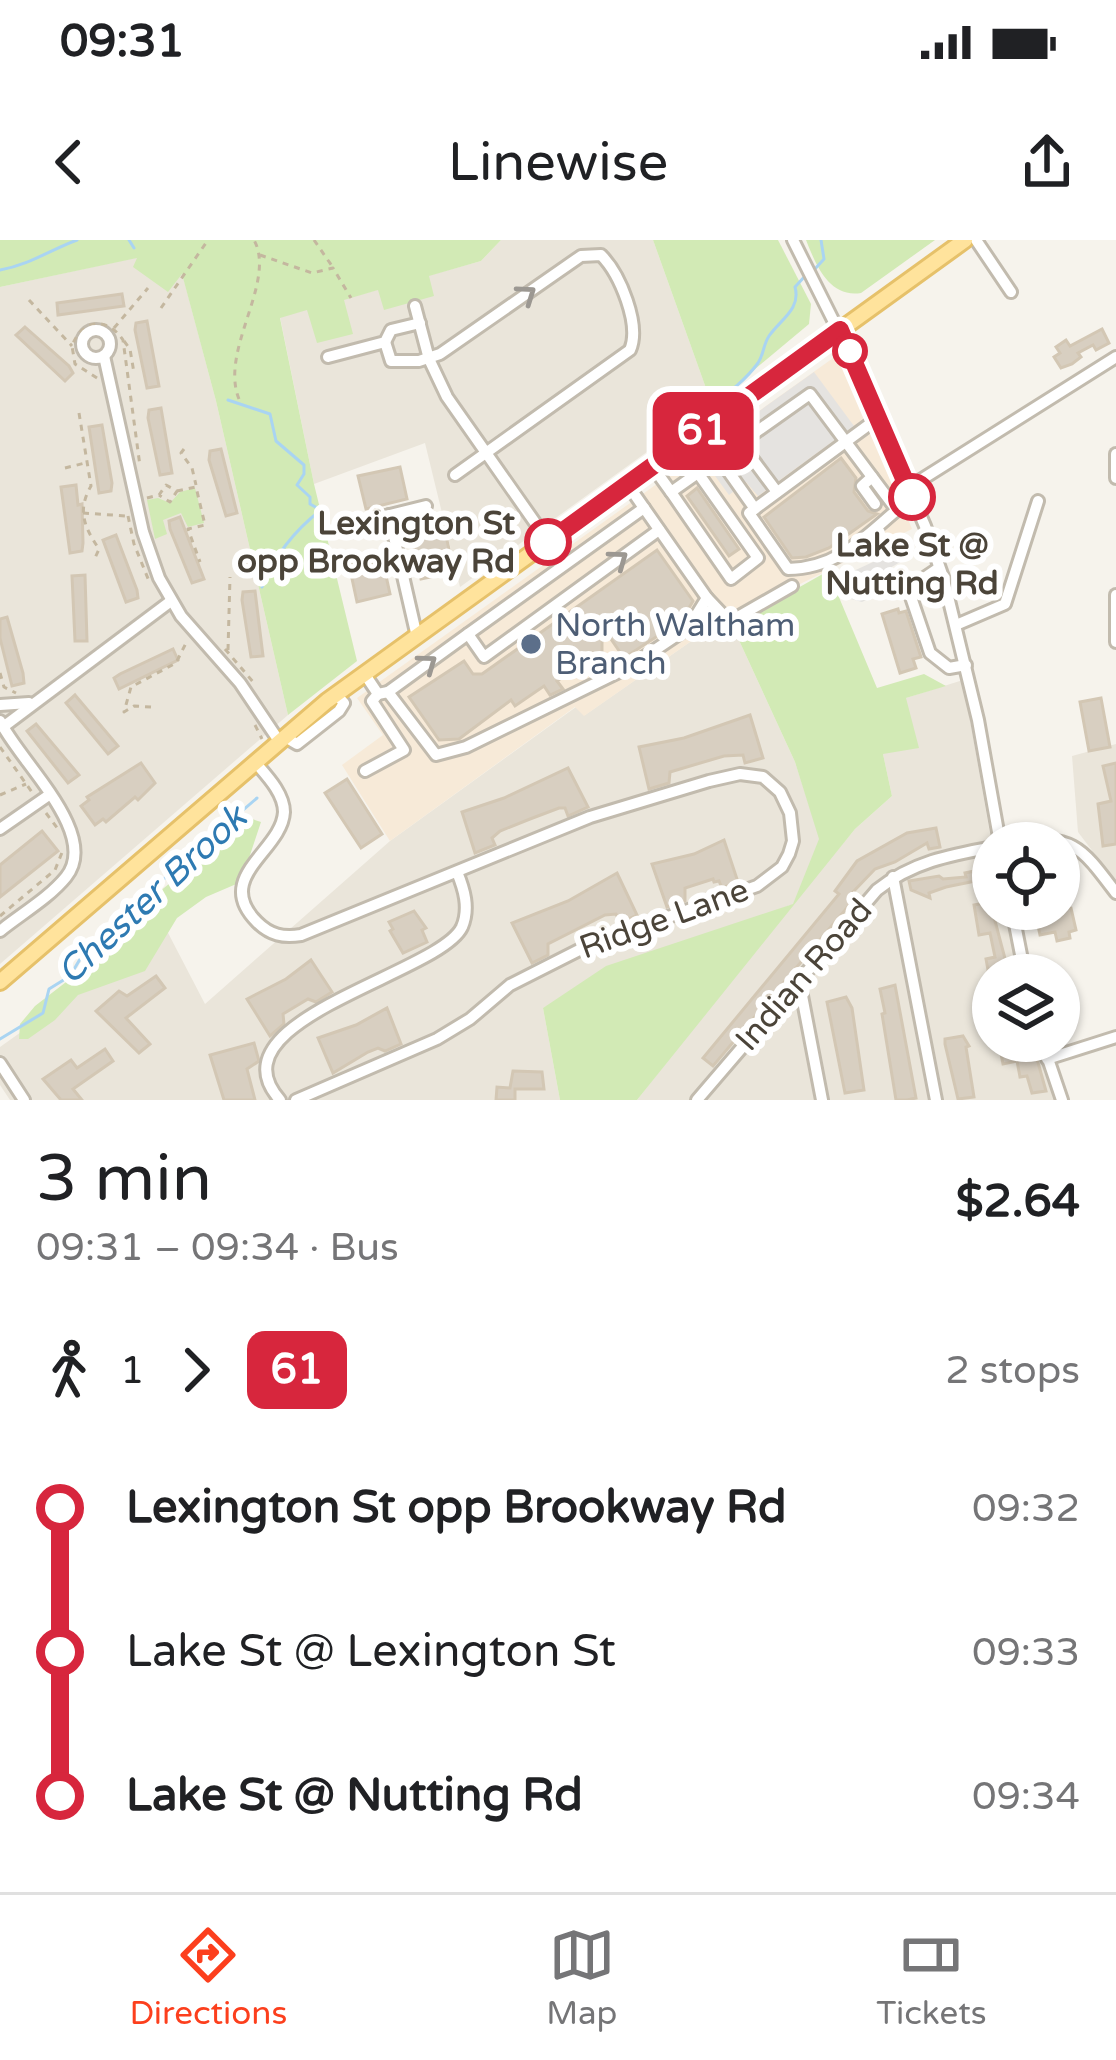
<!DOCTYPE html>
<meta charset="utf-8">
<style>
body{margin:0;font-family:"Varela Round",sans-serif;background:#f2f2f2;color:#202124;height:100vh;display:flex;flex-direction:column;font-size:45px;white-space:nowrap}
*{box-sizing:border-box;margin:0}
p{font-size:39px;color:#757577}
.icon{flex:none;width:66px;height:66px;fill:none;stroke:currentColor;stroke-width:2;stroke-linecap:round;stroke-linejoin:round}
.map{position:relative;height:860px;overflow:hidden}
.sheet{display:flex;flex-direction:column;background:#fff;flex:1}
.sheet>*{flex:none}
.badge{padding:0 24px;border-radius:18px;font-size:42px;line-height:78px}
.tools{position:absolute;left:972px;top:582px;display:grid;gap:24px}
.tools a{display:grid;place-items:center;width:108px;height:108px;border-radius:50%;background:#fff;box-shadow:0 3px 9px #0004;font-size:60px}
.map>.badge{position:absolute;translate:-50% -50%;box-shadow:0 0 0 6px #fff}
.legs{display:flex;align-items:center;gap:18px;height:132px;padding:0 36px;font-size:39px}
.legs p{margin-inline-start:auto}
.overview{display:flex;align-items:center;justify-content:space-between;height:204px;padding:0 36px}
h1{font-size:66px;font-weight:600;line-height:90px}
ul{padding:0 36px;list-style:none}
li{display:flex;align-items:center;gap:42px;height:144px;font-size:45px}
li i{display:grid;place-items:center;width:18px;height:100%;margin:0 15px;background:currentColor}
li i::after{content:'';width:30px;height:30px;margin:-15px;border:9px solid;border-radius:50%;background:#fff}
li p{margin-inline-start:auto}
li:first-child i{background:linear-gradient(#0000 50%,currentColor 0)}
li:last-child i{background:linear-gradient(currentColor 50%,#0000 0)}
.status{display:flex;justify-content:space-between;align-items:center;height:84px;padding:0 60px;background:#fff;direction:ltr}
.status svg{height:33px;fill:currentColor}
header{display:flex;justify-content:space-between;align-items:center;height:156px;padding:0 36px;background:#fff;font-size:54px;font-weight:600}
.tab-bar{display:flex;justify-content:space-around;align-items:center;height:168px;border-top:3px solid #e0e0e0;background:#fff;font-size:33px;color:#757577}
.tab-bar a{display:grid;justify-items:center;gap:6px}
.tab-bar .on{color:#fc3f1d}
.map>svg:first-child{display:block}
.residential{fill:#eae5da}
.commercial{fill:#f7ead8}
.green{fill:#d2eab5}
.parking{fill:#e5e3e0}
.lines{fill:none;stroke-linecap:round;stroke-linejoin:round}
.stream{stroke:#a9d4f2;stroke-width:3}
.building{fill:#d8cfc1;stroke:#d3c7b4;stroke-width:3}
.minor-casing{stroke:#c2bbae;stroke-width:16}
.major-casing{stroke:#e6c16a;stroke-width:20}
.path{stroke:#c4b79f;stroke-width:3;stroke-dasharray:6 6;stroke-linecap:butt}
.minor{stroke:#fff;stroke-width:10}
.major{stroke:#ffe39c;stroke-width:14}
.oneway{stroke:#9c9892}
.line-1-casing{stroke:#fff;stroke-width:27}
.line-1{stroke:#d7263d;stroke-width:18}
.stop-1-dot{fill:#fff;stroke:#d7263d;stroke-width:6}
.service-dot{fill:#5c6f8a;stroke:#fff;stroke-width:4.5}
.labels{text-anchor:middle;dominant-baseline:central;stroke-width:12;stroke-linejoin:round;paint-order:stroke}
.stop-label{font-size:33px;font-weight:bold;fill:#4b4439;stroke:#fff;text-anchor:end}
.service-label{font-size:33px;fill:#4e5e75;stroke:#fff;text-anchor:start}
.street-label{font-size:33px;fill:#4b4439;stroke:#fff}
.water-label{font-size:36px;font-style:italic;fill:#2e7ab2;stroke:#fff}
</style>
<div class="status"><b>09:31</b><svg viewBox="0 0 49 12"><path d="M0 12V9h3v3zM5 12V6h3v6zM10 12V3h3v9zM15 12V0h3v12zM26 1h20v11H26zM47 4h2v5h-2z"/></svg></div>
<header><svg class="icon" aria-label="back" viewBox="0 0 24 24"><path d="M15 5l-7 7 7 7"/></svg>Linewise<svg class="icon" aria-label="share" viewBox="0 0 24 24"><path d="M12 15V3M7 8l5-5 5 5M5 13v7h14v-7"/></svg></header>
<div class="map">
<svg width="1116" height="860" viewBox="0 0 1116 860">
<rect width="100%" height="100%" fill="#f6f3ec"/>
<g class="residential">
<polygon points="501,0 653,0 712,165 460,347 425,203 314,244 280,77 481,21"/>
<polygon points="139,17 182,33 216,161 288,475 0,724 0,47"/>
<polygon points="723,379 732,385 795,522 820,599 796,660 855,589 892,556 883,514 906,458 963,440 993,611 993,669 1005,669 1019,735 993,735 993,801 1036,801 1055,860 637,860 790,665 543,768 560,860 10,860 0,845 0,807 166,689 205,764 390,601 576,467 585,475"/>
<polygon points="1116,504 1116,642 1078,592 1072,516"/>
</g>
<polygon class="commercial" points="836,116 843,120 912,289 796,346 732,385 723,379 584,476 575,467 390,601 342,525 383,495 357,458"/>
<g class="green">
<polygon points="0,0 501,0 481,21 429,36 434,56 384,70 378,50 344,60 353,94 317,103 307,70 280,78 314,244 357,421 288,475 216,161 182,34 168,52 133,27 137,18 0,47"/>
<polygon points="653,0 778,0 811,64 809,84 712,165"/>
<path d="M 806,0 L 935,0 L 861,53 C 829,58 816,25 806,0 Z"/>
<polygon points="195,248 204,283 188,287 181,273 163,280 167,294 155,299 147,260 158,258 170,263 180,252"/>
<polygon points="828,331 877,448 924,434 946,446 906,458 919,508 883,514 892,556 855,589 637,860 560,860 543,768 606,726 793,664 819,599 795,522 732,385"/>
<polygon points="249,578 261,582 241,642 206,657 177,678 145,731 78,755 55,780 28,799 19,799 20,784 35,766 88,725 153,657"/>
</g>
<g class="parking">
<polygon points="814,132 854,186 758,256 746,242 729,255 699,214"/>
<polygon points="897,311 902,321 890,328 897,346 862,362 851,359 836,339"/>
</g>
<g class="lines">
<g class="stream">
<polyline points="129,0 134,8"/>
<path d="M 0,30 C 29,25 50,10 77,0"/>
<polyline points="814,30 824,19 821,0"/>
<path d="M 228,160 L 270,174 L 276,201 L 304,225 L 304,234 L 297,245 L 310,257 L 310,264 L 321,270 C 295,290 274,317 262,347"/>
<path d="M 713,162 C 729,154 747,138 758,123 C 764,114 763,105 769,96 C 781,79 801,69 795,47 L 806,35"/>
<polyline points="0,799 43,773 49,749 70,736 89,704 114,699 116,688 140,662 169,634 195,622 206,602 257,558"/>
</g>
</g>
<g class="building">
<polygon points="122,54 124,66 58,75 57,63"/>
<polygon points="147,81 159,146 147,148 135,90 136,83"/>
<polygon points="25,87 69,126 73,133 65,141 16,95"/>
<polygon points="1102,89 1109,103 1096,110 1093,105 1078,113 1081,117 1072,124 1061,128 1054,117 1060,113 1056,107 1066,100 1070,106"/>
<polygon points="161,168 172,233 160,235 148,178 149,170"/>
<polygon points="102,185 112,243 111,251 99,253 89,187"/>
<polygon points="221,209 237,273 226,276 209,220 210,211"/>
<polygon points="841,218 856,238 854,252 868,271 877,274 829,308 806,317 792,318 764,277"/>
<polygon points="400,227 407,259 366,269 358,236"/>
<polygon points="76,245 78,265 82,264 83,303 82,311 70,313 61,247"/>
<polygon points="697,248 739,309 729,316 687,256"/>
<polygon points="180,277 204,339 192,343 170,289 169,281"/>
<polygon points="445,291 454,332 421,339 412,298"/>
<polygon points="116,295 137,350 138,358 126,362 103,300"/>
<polygon points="657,310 693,361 682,380 624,418 602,386 602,428 592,434 585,422 557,441 563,449 550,455 544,446 515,466 511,460 459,499 439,500 409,457 464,421 473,434 482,434"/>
<polygon points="381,313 390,354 357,362 348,320"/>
<polygon points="85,335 87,401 75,401 72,336"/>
<polygon points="255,351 263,416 251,417 242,360 243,352"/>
<polygon points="898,369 899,373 906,371 921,417 913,419 916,428 900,433 882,374"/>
<polygon points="7,377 23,433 24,443 12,446 0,398 0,379"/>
<polygon points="173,409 178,420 119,449 114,438 120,434"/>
<polygon points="75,455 118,506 108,514 66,463"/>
<polygon points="1101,458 1110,507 1089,511 1080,462"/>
<polygon points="750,475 763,518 745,523 743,515 724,516 670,532 669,543 649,549 639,507 684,498"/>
<polygon points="36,484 79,535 68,543 27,491"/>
<polygon points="141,523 155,543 138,560 135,557 106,582 103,579 95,585 81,566 89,560 87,557"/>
<polygon points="1116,523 1116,604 1103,606 1098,564 1111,561 1103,526"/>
<polygon points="568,528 588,567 568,576 565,568 559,568 530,579 500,591 492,598 495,605 475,613 462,572 504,558"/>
<polygon points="347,539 382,594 361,608 325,553"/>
<polygon points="936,588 940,607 929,609 927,603 895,622 875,629 853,652 857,656 713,826 703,818 839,654 835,651 857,621 907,593"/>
<polygon points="42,591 58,611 0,657 0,625"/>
<polygon points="724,600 738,642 722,648 719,641 714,642 713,639 685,648 685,661 667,667 652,624 694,614"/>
<polygon points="988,628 990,638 946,647 929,653 930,658 911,650 909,641 939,636 943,639 966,637 965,633"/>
<polygon points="617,633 637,675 620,683 616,674 605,675 548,704 548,715 532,723 512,683 568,661"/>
<polygon points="990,662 1007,726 988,730 986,719 995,717 990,693 979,695 974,665"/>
<polygon points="1071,668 1076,690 1069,692 1070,698 1057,701 1055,692 1040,695 1037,681 1048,678 1046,669"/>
<polygon points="414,671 426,688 422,690 427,702 403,713 390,691 393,689 389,682"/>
<polygon points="311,720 332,752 316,762 308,759 283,774 284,784 270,796 247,759 286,739"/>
<polygon points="156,736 165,748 126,778 150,804 139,813 96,771 119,751 127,756"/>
<polygon points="895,745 916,858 907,860 896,860 882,774 885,773 880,749"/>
<polygon points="846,757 852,768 864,850 845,853 827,762"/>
<polygon points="387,768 401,804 385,811 378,808 368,812 333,833 318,798 356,785"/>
<polygon points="963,796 969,806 966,807 974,857 958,859 945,804 945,799"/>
<polygon points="1013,801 1032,801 1046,851 1032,853 1027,836 1020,837 1017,821 1003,824 1001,814 1015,811"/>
<polygon points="254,803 259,821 247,829 255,860 224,860 210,815"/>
<polygon points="105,809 113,821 73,849 82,860 61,860 43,839 71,820 77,828"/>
<polygon points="513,831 542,832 544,849 515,849 515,860 496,860 497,847 510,848"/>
</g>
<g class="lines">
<g class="minor-casing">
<g id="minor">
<polyline points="793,0 857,128 925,286 944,340 978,480 1000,603"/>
<polyline points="976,0 1011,52"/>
<polyline points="415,66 429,119 447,157 564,324"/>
<circle cx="96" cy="104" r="14"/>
<path d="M 385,102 L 391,121 L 419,121 L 440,114 L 581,16 L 601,15 C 620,34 641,85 630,110 L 455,235"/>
<polyline points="104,116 143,292 159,338 181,376 240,443 279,501"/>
<polyline points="328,117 385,102 391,90 420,83"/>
<polyline points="722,178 777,252"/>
<path d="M 878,178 L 749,273 L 788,329 C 845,328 871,288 912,258"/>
<polyline points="1116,214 1116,238"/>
<polyline points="719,218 755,269"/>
<polyline points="653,227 671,252 810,154 896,269"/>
<polyline points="872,237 862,246 875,264"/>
<polyline points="908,248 1116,117"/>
<polyline points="671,252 731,339 758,318 698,233"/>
<polyline points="644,268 468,394 484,417 659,290"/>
<polyline points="389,275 417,397"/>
<polyline points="350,285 426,266"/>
<polyline points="939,328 911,347 910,354 930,413 949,428 966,425"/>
<polyline points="1116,355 1116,402"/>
<polyline points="707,358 725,377 736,378 792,346"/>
<polyline points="956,385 1005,364 1038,261"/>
<polyline points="364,433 378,454 388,452 436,515 466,507 631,426 689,387 707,358 628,245"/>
<polyline points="388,452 468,394"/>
<polyline points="0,465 29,463"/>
<path d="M 0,481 C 19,521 101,594 66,637 C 49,658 21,674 0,691"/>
<polyline points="3,487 171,361"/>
<polyline points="285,497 297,504 339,471 344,463 336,454"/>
<path d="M 255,522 C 266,535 284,553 284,572 C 282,611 212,637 257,682 C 270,695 283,698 301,695 L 590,577 L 709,541 L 740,534 L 763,537 L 780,552 L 790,573 L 793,601 L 789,614 L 782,627 L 757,646 L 591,704 L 510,745 L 470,779 L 437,799 L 296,860"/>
<polyline points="365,531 404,510 372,461 378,454"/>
<polyline points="0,589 49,555"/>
<path d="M 1014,603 C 1073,593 1082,608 1116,653"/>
<polyline points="893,637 936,860"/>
<polyline points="1012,669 1025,735"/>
<polyline points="799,740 822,860"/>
<polyline points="1042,801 1062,860"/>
<polyline points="1047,819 1116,797"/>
<polyline points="0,823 24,860"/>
<path d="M 280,860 C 208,780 440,734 462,687 C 470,668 464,649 457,632"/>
<path d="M 697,860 L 877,650 C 912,622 950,615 993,607"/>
</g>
</g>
<g class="major-casing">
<polyline id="major" points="0,742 327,461 965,0"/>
</g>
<g class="path">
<polyline points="314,0 332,26"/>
<polyline points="260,15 312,33 333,28 351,58"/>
<polyline points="29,60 72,106"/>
<polyline points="161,68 208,0"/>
<polyline points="114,88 148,48"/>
<polyline points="124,101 130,109 134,133"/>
<path d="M 97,138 L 75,124 L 72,106 C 82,79 107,76 123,100 L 140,226"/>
<path d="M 239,159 C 219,110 277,42 254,0"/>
<path d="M 79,173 L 91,246 C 77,270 84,287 99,309 L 95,318"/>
<polyline points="184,209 181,213 192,228 196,245"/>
<polyline points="65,228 85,223"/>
<polyline points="177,251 196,247 205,285 188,289 200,322"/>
<polyline points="147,258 159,255 166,245 177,251 170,262 159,255"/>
<polyline points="83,273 126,276"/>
<polyline points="128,276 134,304 149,341"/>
<polyline points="225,409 254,443"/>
<polyline points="228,410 230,337"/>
<polyline points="0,433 4,447 16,453"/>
<polyline points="151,467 134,466 124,472 131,447 176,423 187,401"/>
<polyline points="255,485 262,499"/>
<polyline points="0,507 34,555"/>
<polyline points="0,555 26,544"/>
<polyline points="46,573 58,589"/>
<polyline points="0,676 55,630 63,610"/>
</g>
<use href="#minor" class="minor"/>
<use href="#major" class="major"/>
</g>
<defs><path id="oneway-chevron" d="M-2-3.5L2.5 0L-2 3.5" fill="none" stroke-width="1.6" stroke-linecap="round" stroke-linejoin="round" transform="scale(3)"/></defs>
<g class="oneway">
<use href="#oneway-chevron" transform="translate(527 54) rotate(-35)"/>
<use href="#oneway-chevron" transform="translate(619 319) rotate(-36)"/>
<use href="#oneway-chevron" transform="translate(428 423) rotate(-36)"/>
</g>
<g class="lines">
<g class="line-1-casing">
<polyline id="line-1" points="548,302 840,90 912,257"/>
</g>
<use href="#line-1" class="line-1"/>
</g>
<g class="stop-1-dot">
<circle cx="850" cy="111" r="15"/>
<circle cx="912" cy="257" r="21"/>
<circle cx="548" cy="302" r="21"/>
</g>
<circle class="service-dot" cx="531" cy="404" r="12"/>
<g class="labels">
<g class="stop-label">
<text x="515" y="283">Lexington St<tspan x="515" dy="38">opp Brookway Rd</tspan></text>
<text x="912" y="305" text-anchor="middle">Lake St @<tspan x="912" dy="38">Nutting Rd</tspan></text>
</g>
<g class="service-label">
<text x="555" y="385">North Waltham<tspan x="555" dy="38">Branch</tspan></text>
</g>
<g class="street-label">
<text transform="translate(664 679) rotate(-20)">Ridge Lane</text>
<text transform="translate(804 735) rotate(-49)">Indian Road</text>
</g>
<g class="water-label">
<text transform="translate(152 655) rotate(-43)">Chester Brook</text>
</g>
</g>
</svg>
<div class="tools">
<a><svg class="icon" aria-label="locate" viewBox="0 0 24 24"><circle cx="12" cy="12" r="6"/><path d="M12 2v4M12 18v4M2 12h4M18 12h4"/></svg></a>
<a><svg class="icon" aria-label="layers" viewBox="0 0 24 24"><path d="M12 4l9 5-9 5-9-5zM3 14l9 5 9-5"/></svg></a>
</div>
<b class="badge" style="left:703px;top:191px;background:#d7263d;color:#fff">61</b>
</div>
<section class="sheet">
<div class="overview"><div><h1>3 min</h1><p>09:31 – 09:34 · Bus</p></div><b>$2.64</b></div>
<div class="legs"><svg class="icon" aria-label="walk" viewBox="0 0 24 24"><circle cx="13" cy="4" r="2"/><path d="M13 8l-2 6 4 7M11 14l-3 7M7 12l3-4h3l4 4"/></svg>1<svg class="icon" aria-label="forward" viewBox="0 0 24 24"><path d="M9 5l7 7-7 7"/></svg><b class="badge" style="background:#d7263d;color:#fff">61</b><p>2 stops</p></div>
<ul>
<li><i style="color:#d7263d"></i><b>Lexington St opp Brookway Rd</b><p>09:32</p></li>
<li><i style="color:#d7263d"></i><span>Lake St @ Lexington St</span><p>09:33</p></li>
<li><i style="color:#d7263d"></i><b>Lake St @ Nutting Rd</b><p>09:34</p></li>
</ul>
</section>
<nav class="tab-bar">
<a class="on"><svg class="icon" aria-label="directions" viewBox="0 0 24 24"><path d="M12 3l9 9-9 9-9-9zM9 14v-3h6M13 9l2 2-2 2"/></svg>Directions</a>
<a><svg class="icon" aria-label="map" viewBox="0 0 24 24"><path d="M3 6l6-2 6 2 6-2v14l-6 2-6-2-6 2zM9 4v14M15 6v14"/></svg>Map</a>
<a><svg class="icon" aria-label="tickets" viewBox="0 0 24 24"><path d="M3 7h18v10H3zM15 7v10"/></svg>Tickets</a>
</nav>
